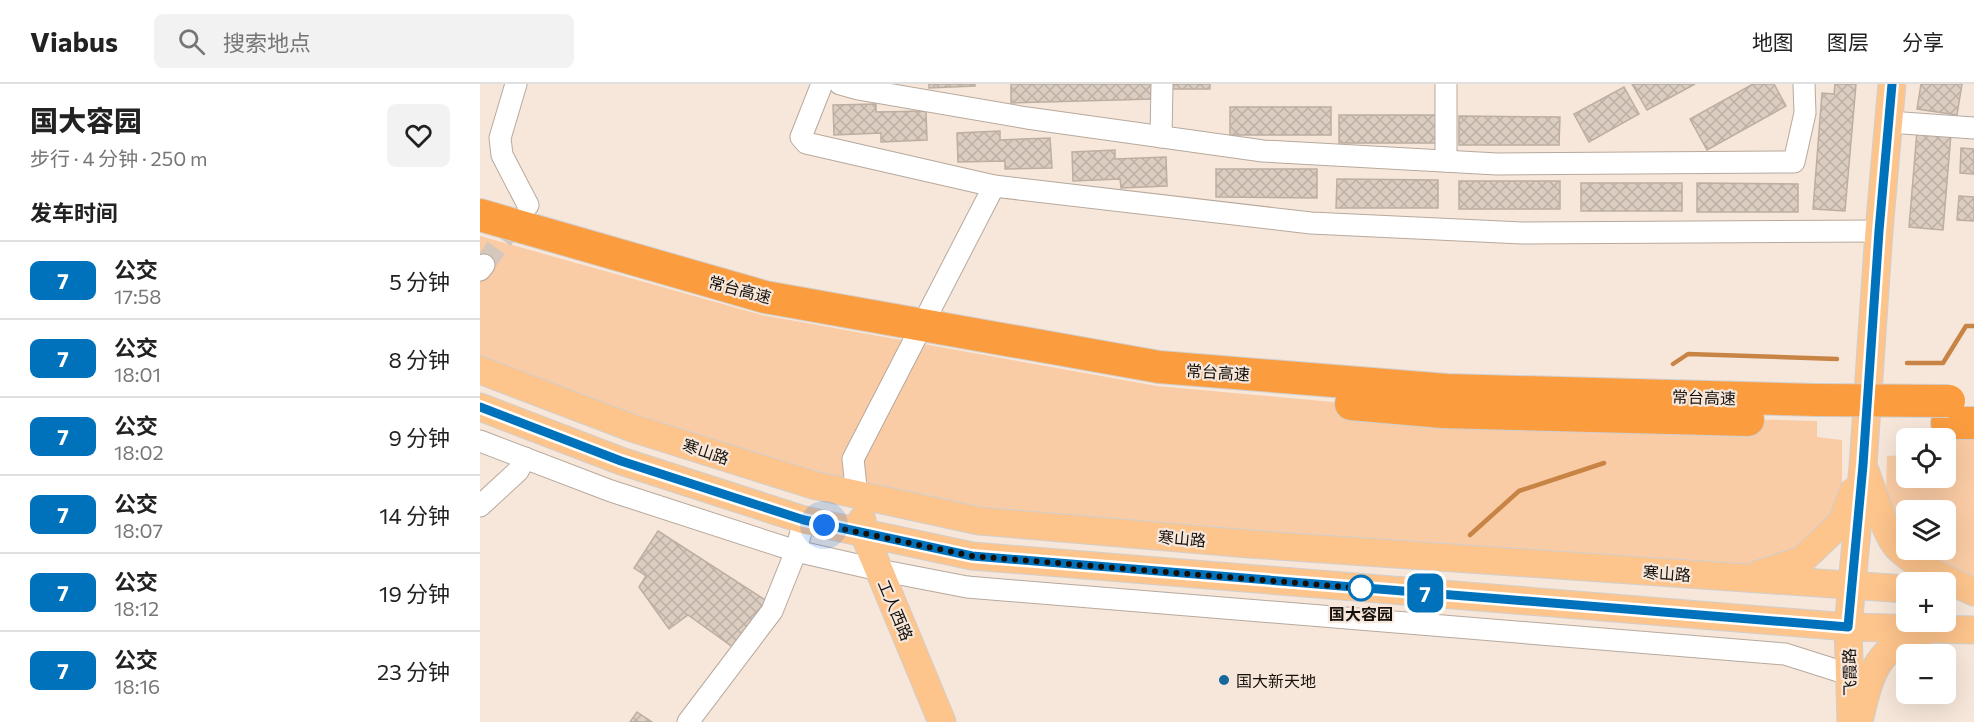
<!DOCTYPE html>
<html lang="zh">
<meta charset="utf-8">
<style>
body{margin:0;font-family:Commissioner,"Noto Sans SC",sans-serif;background:#f2f2f2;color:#222;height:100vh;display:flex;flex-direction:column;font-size:22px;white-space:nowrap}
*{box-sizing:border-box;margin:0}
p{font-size:20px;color:#767676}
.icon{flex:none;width:33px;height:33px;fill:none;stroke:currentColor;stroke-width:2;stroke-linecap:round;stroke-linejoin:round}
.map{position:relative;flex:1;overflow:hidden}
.drawer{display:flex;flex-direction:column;background:#fff;width:480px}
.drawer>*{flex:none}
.badge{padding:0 12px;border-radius:9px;font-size:21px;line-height:39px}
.tools{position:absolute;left:1416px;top:344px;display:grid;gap:12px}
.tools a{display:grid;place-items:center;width:60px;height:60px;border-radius:9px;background:#fff;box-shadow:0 6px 24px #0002;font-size:30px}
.you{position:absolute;width:30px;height:30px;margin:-15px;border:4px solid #fff;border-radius:50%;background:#1a73e8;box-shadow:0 0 0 9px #1a73e833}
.map>.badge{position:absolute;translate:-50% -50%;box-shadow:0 0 0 3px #fff}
h2{padding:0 30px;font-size:22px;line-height:54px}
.round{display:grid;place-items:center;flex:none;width:63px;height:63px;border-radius:9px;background:#f2f2f2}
.summary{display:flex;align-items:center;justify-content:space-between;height:102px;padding:0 30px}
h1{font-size:28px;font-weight:800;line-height:45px}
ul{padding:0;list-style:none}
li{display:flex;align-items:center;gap:18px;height:78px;padding:0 30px;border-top:2px solid #e0e0e0}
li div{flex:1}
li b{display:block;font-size:22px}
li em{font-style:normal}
li .badge{min-width:66px;font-weight:700;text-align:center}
header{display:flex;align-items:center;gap:36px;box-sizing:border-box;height:84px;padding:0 30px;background:#fff;border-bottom:2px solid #e0e0e0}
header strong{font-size:28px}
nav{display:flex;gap:33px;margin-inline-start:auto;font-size:21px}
.search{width:420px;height:54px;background:#f2f2f2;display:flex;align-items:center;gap:15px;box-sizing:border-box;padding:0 21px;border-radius:9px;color:#767676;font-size:22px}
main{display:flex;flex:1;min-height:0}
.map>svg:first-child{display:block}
.green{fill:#facca5;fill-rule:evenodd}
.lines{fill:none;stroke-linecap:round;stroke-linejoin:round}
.stream{stroke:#c88445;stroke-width:4.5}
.building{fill:url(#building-cross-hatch);stroke:#bdaea2;stroke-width:1.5}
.minor-tunnel{stroke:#d5c7bb;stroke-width:21;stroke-dasharray:21 10;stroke-linecap:butt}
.minor-casing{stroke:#b7a99d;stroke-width:23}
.major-casing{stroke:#d0cfce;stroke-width:29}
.highway-casing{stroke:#d0cfce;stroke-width:34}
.minor{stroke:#fff;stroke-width:21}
.major{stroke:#fdc48c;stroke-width:27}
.highway{stroke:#fb9c3f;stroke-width:32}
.highway-bridge-casing{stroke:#d0cfce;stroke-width:34;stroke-linecap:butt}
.highway-bridge{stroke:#fb9c3f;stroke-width:32}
.line-casing{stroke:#fff;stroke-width:14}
.line{stroke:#0072bc;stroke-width:9}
.walk{stroke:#15100c;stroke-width:6;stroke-dasharray:0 10.8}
.stop-dot{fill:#fff;stroke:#0072bc;stroke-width:3}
.poi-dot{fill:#16699a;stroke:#f7e7da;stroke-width:2}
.labels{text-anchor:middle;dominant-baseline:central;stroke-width:4.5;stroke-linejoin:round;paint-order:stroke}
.street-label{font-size:16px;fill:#15100c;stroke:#f7e7da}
.stop-label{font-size:16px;font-weight:bold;fill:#15100c;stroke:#f7e7da}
.poi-label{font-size:16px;fill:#15100c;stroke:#f7e7da;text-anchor:start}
</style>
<header>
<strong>Viabus</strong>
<div class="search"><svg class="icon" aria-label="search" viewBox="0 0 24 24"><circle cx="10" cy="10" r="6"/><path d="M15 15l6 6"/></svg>搜索地点</div>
<nav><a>地图</a><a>图层</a><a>分享</a></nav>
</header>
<main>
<section class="drawer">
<div class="summary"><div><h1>国大容园</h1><p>步行 · 4 分钟 · 250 m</p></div><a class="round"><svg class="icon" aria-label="heart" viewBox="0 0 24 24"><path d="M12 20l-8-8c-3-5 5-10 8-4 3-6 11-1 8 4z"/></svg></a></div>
<h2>发车时间</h2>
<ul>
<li><span class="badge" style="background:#0072bc;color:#fff">7</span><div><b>公交</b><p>17:58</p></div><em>5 分钟</em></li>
<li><span class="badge" style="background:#0072bc;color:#fff">7</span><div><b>公交</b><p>18:01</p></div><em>8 分钟</em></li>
<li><span class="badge" style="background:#0072bc;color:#fff">7</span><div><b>公交</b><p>18:02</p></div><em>9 分钟</em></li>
<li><span class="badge" style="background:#0072bc;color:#fff">7</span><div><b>公交</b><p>18:07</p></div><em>14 分钟</em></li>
<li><span class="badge" style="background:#0072bc;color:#fff">7</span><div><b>公交</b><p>18:12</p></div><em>19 分钟</em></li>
<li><span class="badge" style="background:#0072bc;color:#fff">7</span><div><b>公交</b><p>18:16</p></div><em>23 分钟</em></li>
</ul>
</section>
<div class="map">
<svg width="1494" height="638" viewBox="0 0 1494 638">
<defs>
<pattern id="building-cross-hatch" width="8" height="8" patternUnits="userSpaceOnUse" patternTransform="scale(1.5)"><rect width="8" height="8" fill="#dccdc1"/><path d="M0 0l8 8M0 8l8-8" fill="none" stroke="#bcafa5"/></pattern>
</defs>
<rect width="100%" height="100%" fill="#f7e7da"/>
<g class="green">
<polygon points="0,152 282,231 677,302 963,328 1337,337 1337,353 1362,356 1362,438 1265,494 499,437 0,286"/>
<path d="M 1467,339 L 1494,339 L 1494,508 L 1454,491 L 1416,462 L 1397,421 L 1406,405 L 1407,372 L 1426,371 L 1426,393 L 1466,393 L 1466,354 L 1461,354 ZM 1426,426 L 1466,426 L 1466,465 L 1426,465 Z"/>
</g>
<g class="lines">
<g class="stream">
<polyline points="1427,279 1463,279 1486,242 1494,242"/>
<polyline points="1193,280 1208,270 1357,275"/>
<polyline points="990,451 1039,407 1124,379"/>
</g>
</g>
<g class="building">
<polygon points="449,0 495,0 495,2 449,4"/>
<polygon points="531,0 672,0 673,15 531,19"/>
<rect x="692" y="0" width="38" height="5"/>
<polygon points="1152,0 1215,0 1167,26"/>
<polygon points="1273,0 1294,0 1306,22 1227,66 1210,35"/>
<polygon points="1355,0 1376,0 1365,127 1333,125 1342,9 1354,10"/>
<polygon points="1441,0 1482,0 1477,31 1437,25"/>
<polygon points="1144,3 1159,30 1109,58 1094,30"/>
<polygon points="396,20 396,28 446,27 447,56 401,58 401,49 354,51 353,21"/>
<rect x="750" y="23" width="101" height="28"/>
<rect x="859" y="31" width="101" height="28"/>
<polygon points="979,32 1080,33 1079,61 979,61"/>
<polygon points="520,47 520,56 570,54 572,84 525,85 525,77 478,78 477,49"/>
<polygon points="1437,47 1471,50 1463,146 1429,143"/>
<polygon points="1481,64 1494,65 1494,90 1480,89"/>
<polygon points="635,66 635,75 686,73 687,102 641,104 640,95 593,97 592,68"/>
<polygon points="736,85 837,85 837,114 736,113"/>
<polygon points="857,95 958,96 958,124 856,124"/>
<rect x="979" y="97" width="101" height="28"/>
<rect x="1101" y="99" width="101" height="28"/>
<polygon points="1217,99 1318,100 1318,128 1217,128"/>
<polygon points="1479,112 1494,113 1494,137 1477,136"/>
<polygon points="178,447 290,519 254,564 208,531 189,545 159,503 166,492 154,484"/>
<polygon points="157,628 172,638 150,638"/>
</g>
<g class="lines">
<polyline class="minor-tunnel" points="4,181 40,131"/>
<g class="minor-casing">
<g id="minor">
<polyline points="36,0 20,54 22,71 48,121"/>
<polyline points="342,0 321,53 326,59 514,102 831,139 1042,149 1399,147"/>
<polyline points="360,0 378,5 547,34 783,67 1017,80 1314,78 1325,29 1324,0"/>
<polyline points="966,0 966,77"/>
<polyline points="1409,38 1494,44"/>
<polyline points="681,53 682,0"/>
<polyline points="0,186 4,181"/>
<polyline points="0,357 131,407 316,467 399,486 487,503 1305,570 1368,590"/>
<polyline points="377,412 373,375 514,102"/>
<polyline points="0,422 38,387 45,374"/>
<polyline points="208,638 292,527 316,467 324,436"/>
</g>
</g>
<g class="major-casing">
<g id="major">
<polyline points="0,286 152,344 333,401 499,437 769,460 1426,505"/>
<polyline points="0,323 141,377 324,436 492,472 1368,543 1494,546"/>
<path d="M 1386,389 C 1392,406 1406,451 1417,463 C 1437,483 1469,497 1494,508"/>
<polyline points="382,436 384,450 462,638"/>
<polyline points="1279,490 1322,476 1362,438 1373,408"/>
<path d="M 1379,637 C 1391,588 1395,564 1446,547"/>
<polyline points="1371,638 1368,543 1383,382 1399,147 1412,0"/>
</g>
</g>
<g class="highway-casing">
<g id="highway">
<polyline points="0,131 285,213 679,283 967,306 1337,316"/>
<polyline points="871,320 963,328 1268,336"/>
<polyline points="1467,339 1494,339"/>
</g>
</g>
<use href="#minor" class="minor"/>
<use href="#major" class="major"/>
<use href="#highway" class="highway"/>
<g class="highway-bridge-casing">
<polyline id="highway-bridge" points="1337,316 1469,317"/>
</g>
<use href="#highway-bridge" class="highway-bridge"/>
</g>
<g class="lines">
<g class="line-casing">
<polyline id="line" points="0,323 141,377 324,436 492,472 1368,543 1383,381 1399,147 1412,0"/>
</g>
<use href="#line" class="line"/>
<polyline class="walk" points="344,441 492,472 891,505 881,504"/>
</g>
<circle class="stop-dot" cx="881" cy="504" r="12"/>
<circle class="poi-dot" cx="744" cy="596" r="6"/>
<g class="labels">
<g class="street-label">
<text transform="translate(260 205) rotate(15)">常台高速</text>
<text transform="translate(738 288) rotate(4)">常台高速</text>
<text transform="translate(1224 313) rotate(2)">常台高速</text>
<text transform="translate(226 367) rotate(18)">寒山路</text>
<text transform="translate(702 454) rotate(5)">寒山路</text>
<text transform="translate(1187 489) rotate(4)">寒山路</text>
<text transform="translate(416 526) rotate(67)">工人西路</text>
<text transform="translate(1369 588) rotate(-91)">飞霞路</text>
</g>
<g class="stop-label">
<text x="881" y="529">国大容园</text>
</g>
<g class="poi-label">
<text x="756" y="596">国大新天地</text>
</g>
</g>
</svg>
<div class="tools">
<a><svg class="icon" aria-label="locate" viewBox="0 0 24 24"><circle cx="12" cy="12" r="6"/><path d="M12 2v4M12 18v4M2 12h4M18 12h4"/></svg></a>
<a><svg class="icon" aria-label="layers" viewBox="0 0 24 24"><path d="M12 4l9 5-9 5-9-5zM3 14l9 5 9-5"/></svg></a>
<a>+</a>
<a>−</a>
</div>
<div class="you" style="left:344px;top:441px"></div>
<b class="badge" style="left:945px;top:509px;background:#0072bc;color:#fff">7</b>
</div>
</main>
